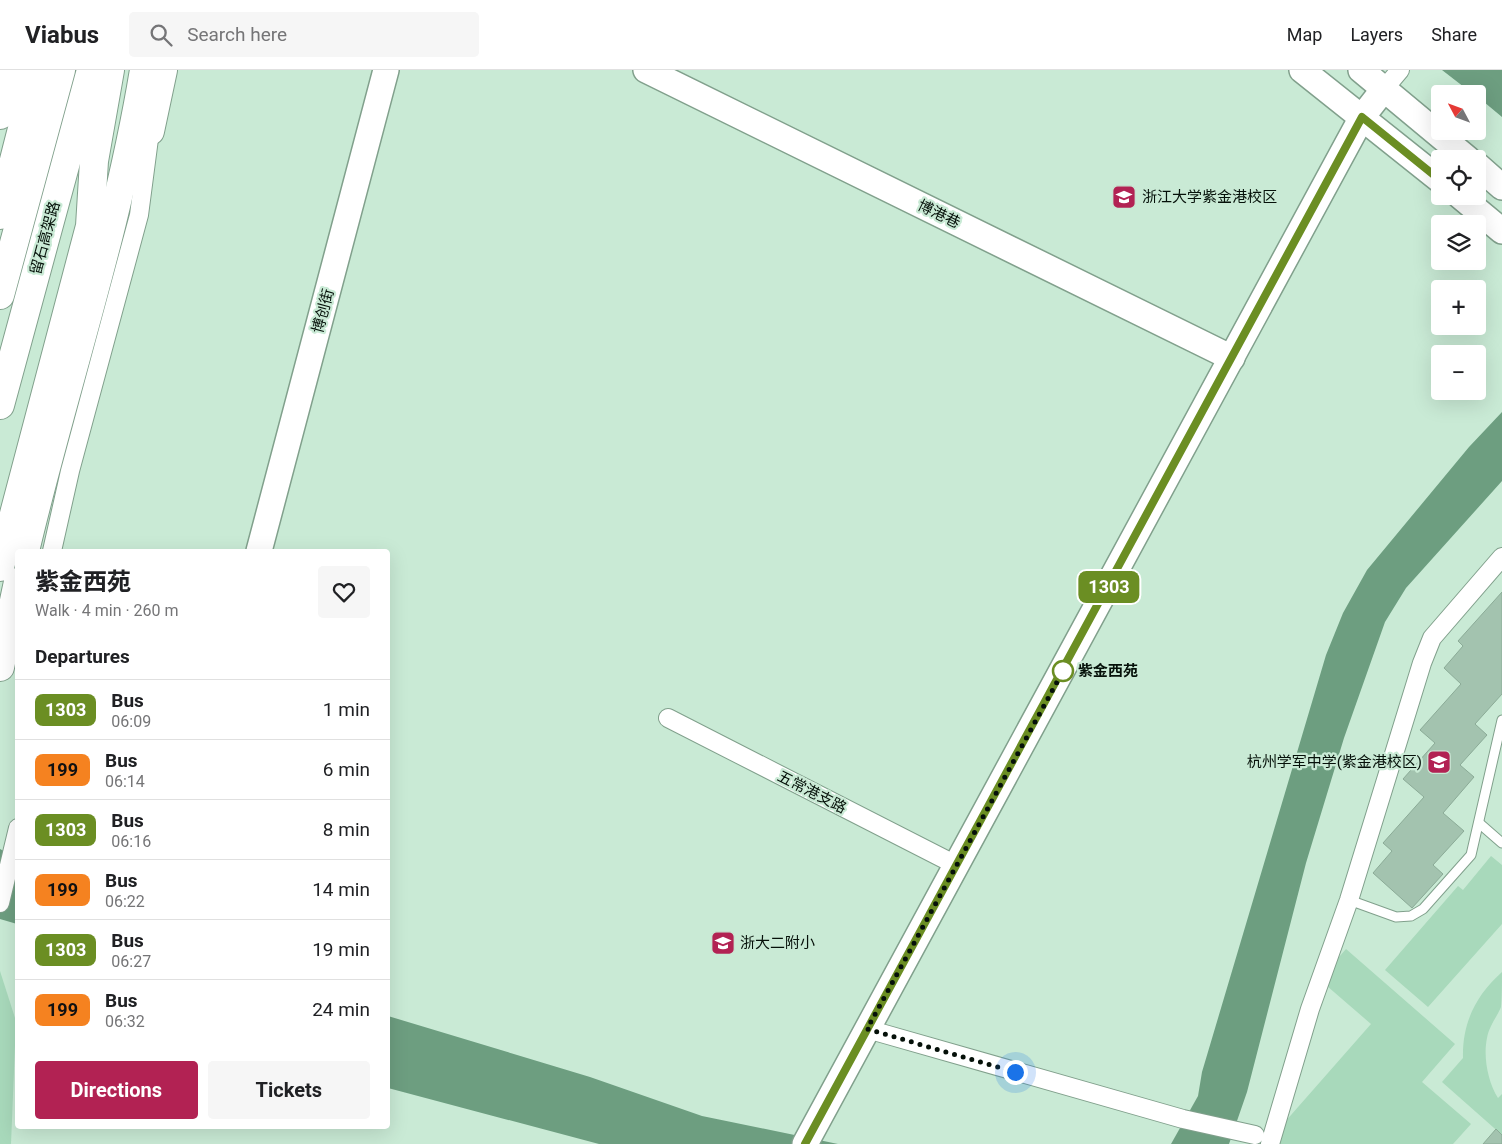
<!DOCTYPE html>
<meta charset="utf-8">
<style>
body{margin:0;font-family:Roboto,"Noto Sans SC",sans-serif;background:#f6f6f6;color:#202124;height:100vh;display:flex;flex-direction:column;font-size:19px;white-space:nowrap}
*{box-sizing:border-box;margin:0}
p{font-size:16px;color:#757577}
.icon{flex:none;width:28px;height:28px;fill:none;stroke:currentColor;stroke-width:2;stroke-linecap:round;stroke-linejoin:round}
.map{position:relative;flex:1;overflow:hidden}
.details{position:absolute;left:15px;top:479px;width:375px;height:580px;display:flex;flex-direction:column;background:#fff;border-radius:5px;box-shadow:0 5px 20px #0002}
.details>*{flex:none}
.badge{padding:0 10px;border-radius:8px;font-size:18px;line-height:32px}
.needle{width:32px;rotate:311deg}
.tools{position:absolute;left:1431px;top:15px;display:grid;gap:10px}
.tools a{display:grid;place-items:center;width:55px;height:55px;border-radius:5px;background:#fff;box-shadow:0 5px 20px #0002;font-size:25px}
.you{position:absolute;width:25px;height:25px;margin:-12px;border:4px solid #fff;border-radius:50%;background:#1a73e8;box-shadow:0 0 0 8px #1a73e833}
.map>.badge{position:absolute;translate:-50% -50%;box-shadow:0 0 0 2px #fff}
h2{padding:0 20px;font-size:19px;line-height:45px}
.round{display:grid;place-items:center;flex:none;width:52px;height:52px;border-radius:5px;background:#f6f6f6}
.head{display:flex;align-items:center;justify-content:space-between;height:85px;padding:0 20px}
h1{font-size:24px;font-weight:700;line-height:38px}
.action{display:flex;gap:10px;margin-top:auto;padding:10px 20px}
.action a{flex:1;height:58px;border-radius:5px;background:#b22253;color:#fff;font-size:20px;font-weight:700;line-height:58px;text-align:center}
.action a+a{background:#f6f6f6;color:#202124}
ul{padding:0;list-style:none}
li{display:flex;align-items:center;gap:15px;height:60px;padding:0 20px;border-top:1px solid #e0e0e0}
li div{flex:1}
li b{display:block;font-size:19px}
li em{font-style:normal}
li .badge{min-width:55px;font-weight:700;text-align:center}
header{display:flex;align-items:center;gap:30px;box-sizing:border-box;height:70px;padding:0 25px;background:#fff;border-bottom:1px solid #e0e0e0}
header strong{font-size:24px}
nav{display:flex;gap:28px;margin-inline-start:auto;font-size:18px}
.search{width:350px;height:45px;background:#f6f6f6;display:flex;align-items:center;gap:12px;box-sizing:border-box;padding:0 18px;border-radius:5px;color:#757577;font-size:19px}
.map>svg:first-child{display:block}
.green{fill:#a8d9bb}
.water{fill:#6d9e80}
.building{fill:#a3c3af;stroke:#8bab97}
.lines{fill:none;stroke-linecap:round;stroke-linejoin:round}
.lane-casing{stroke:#81a08c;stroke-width:11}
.street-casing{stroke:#81a08c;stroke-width:20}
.secondary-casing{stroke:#81a08c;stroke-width:28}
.primary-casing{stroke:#81a08c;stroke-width:30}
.highway-casing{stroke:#81a08c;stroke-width:30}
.lane{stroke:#fff;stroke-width:9}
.street{stroke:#fff;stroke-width:18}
.secondary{stroke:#fff;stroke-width:25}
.primary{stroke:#fff;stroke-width:28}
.highway{stroke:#fff;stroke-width:28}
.line-casing{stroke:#fff;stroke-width:11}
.line{stroke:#6b8e23;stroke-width:8}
.walk{stroke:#051009;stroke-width:5;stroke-dasharray:0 9}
.stop-dot{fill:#fff;stroke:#6b8e23;stroke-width:2.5}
.labels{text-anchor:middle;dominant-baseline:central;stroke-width:4.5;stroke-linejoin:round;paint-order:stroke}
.poi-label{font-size:15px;fill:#051009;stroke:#c9ead5;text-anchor:start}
.street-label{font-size:15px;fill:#051009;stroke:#c9ead5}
.stop-label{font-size:15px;font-weight:bold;fill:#051009;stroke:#c9ead5;text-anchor:start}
</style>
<header>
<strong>Viabus</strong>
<div class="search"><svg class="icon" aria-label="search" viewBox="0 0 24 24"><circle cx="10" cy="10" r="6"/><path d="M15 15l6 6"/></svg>Search here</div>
<nav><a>Map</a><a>Layers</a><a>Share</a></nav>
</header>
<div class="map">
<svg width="1502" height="1074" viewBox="0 0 1502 1074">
<rect width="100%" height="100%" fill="#c9ead5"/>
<g class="green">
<polygon points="1491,786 1502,795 1502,854 1428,937 1385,900 1458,816 1463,820"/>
<polygon points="1346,879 1455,974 1422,1012 1471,1054 1453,1074 1279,1074 1284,1053 1371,954 1327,916 1332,895"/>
<polygon points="0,901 16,951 11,1074 0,1074"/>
<path d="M 1502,902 C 1502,911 1502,928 1501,937 C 1497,947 1489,956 1487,968 C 1483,987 1488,1012 1498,1028 L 1502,1024 L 1502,1065 L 1442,1012 L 1463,988 C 1462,953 1476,925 1502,902 Z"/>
</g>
<g class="water">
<polygon points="1442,0 1502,0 1502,47 1478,27 1478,24 1473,24"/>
<polygon points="1502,342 1502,411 1406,518 1385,552 1344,668 1306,793 1247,1022 1229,1074 1171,1074 1198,1026 1202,1002 1326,585 1343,543 1367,500 1469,377"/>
<polygon points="0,779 17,788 17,854 0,849"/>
<polygon points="388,946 590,1007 702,1046 838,1074 599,1074 388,1018"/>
</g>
<g class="building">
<polygon points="1502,522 1502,624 1475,654 1487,665 1460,695 1474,707 1443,743 1464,761 1433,795 1443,804 1412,838 1373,803 1392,781 1383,773 1424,727 1403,709 1435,673 1420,660 1461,614 1444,598 1463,576 1458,571"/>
<polygon points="1496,1059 1502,1065 1502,1074 1483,1074"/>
</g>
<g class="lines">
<g class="lane-casing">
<g id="lane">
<polyline points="1479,753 1502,773"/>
<polyline points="1349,830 1396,847 1411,846 1423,839 1471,785 1502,650"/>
</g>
</g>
<g class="street-casing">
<g id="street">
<polyline points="1384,19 1400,0"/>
<polyline points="52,481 70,401 139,145 150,61"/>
<polyline points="668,648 956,795"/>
<polyline points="0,833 18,758"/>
<polyline points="867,959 1183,1049 1255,1065"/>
<polyline points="1270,1074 1310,939 1349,830 1422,593 1432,568 1502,487"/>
</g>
</g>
<g class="secondary-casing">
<g id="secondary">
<polyline points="646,0 1232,288"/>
<polyline points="1302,0 1440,110"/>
<polyline points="1361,0 1468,89"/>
<polyline points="1478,96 1502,117"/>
<polyline points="1460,126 1502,161"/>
<polyline points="259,481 386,0"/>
<polyline points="805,1074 1362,47 1384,19"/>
</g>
</g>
<g class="primary-casing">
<polyline id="primary" points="150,61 163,0"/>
</g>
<g class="highway-casing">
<g id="highway">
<polyline points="0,45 11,0"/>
<polyline points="0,145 37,0"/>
<polyline points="0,225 61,0"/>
<polyline points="0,335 91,0"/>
<path d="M 25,481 C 63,320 117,164 144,0"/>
<polyline points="0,497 90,156 94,91 110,0"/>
<polyline points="0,597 18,512"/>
</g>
</g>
<use href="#lane" class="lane"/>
<use href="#street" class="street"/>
<use href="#secondary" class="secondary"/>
<use href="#primary" class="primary"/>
<use href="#highway" class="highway"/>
</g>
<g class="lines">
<g class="line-casing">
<polyline id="line" points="805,1074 1362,47 1440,110"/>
</g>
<use href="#line" class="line"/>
<polyline class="walk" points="1015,1002 867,959 1063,601"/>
</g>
<defs>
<g id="university-square" transform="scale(1.25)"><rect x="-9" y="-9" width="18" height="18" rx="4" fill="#b22253" stroke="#c9ead5"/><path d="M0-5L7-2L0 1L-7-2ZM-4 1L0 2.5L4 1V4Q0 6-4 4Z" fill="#fff"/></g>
<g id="school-square" transform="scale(1.25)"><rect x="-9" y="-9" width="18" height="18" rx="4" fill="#b22253" stroke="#c9ead5"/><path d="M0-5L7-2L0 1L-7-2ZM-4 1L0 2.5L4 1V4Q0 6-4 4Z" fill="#fff"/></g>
</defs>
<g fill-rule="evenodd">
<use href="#university-square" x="1124" y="127"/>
<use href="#school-square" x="1439" y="692"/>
<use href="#school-square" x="723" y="873"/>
</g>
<circle class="stop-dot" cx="1063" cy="601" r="10"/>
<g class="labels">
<g class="poi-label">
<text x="1142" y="127">浙江大学紫金港校区</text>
<text x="1422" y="692" text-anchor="end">杭州学军中学(紫金港校区)</text>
<text x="740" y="873">浙大二附小</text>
</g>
<g class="street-label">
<text transform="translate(939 144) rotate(26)">博港巷</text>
<text transform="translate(45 168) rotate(-75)">留石高架路</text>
<text transform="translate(323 241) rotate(-75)">博创街</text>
<text transform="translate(812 722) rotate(27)">五常港支路</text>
</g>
<g class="stop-label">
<text x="1078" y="601">紫金西苑</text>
</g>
</g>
</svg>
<div class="tools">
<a><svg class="needle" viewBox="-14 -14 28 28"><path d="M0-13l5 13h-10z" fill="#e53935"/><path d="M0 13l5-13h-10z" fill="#757577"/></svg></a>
<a><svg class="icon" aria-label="locate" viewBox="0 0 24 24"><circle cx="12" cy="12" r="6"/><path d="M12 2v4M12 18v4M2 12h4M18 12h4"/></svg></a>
<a><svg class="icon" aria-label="layers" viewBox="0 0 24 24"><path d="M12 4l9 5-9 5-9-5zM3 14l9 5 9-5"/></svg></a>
<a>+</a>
<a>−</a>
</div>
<div class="you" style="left:1015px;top:1002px"></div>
<b class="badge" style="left:1109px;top:517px;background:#6b8e23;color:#fff">1303</b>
<section class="details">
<div class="head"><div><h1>紫金西苑</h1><p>Walk · 4 min · 260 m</p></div><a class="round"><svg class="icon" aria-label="heart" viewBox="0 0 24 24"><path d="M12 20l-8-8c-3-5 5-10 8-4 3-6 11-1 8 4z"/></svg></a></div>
<h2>Departures</h2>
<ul>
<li><span class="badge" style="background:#6b8e23;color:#fff">1303</span><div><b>Bus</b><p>06:09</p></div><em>1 min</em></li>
<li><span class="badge" style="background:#f58220;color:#111">199</span><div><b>Bus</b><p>06:14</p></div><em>6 min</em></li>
<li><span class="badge" style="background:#6b8e23;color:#fff">1303</span><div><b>Bus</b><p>06:16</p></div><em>8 min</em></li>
<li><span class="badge" style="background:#f58220;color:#111">199</span><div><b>Bus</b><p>06:22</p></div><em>14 min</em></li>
<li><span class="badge" style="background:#6b8e23;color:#fff">1303</span><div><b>Bus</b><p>06:27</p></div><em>19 min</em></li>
<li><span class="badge" style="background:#f58220;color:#111">199</span><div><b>Bus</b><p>06:32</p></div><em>24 min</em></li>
</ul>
<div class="action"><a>Directions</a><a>Tickets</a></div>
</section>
</div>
